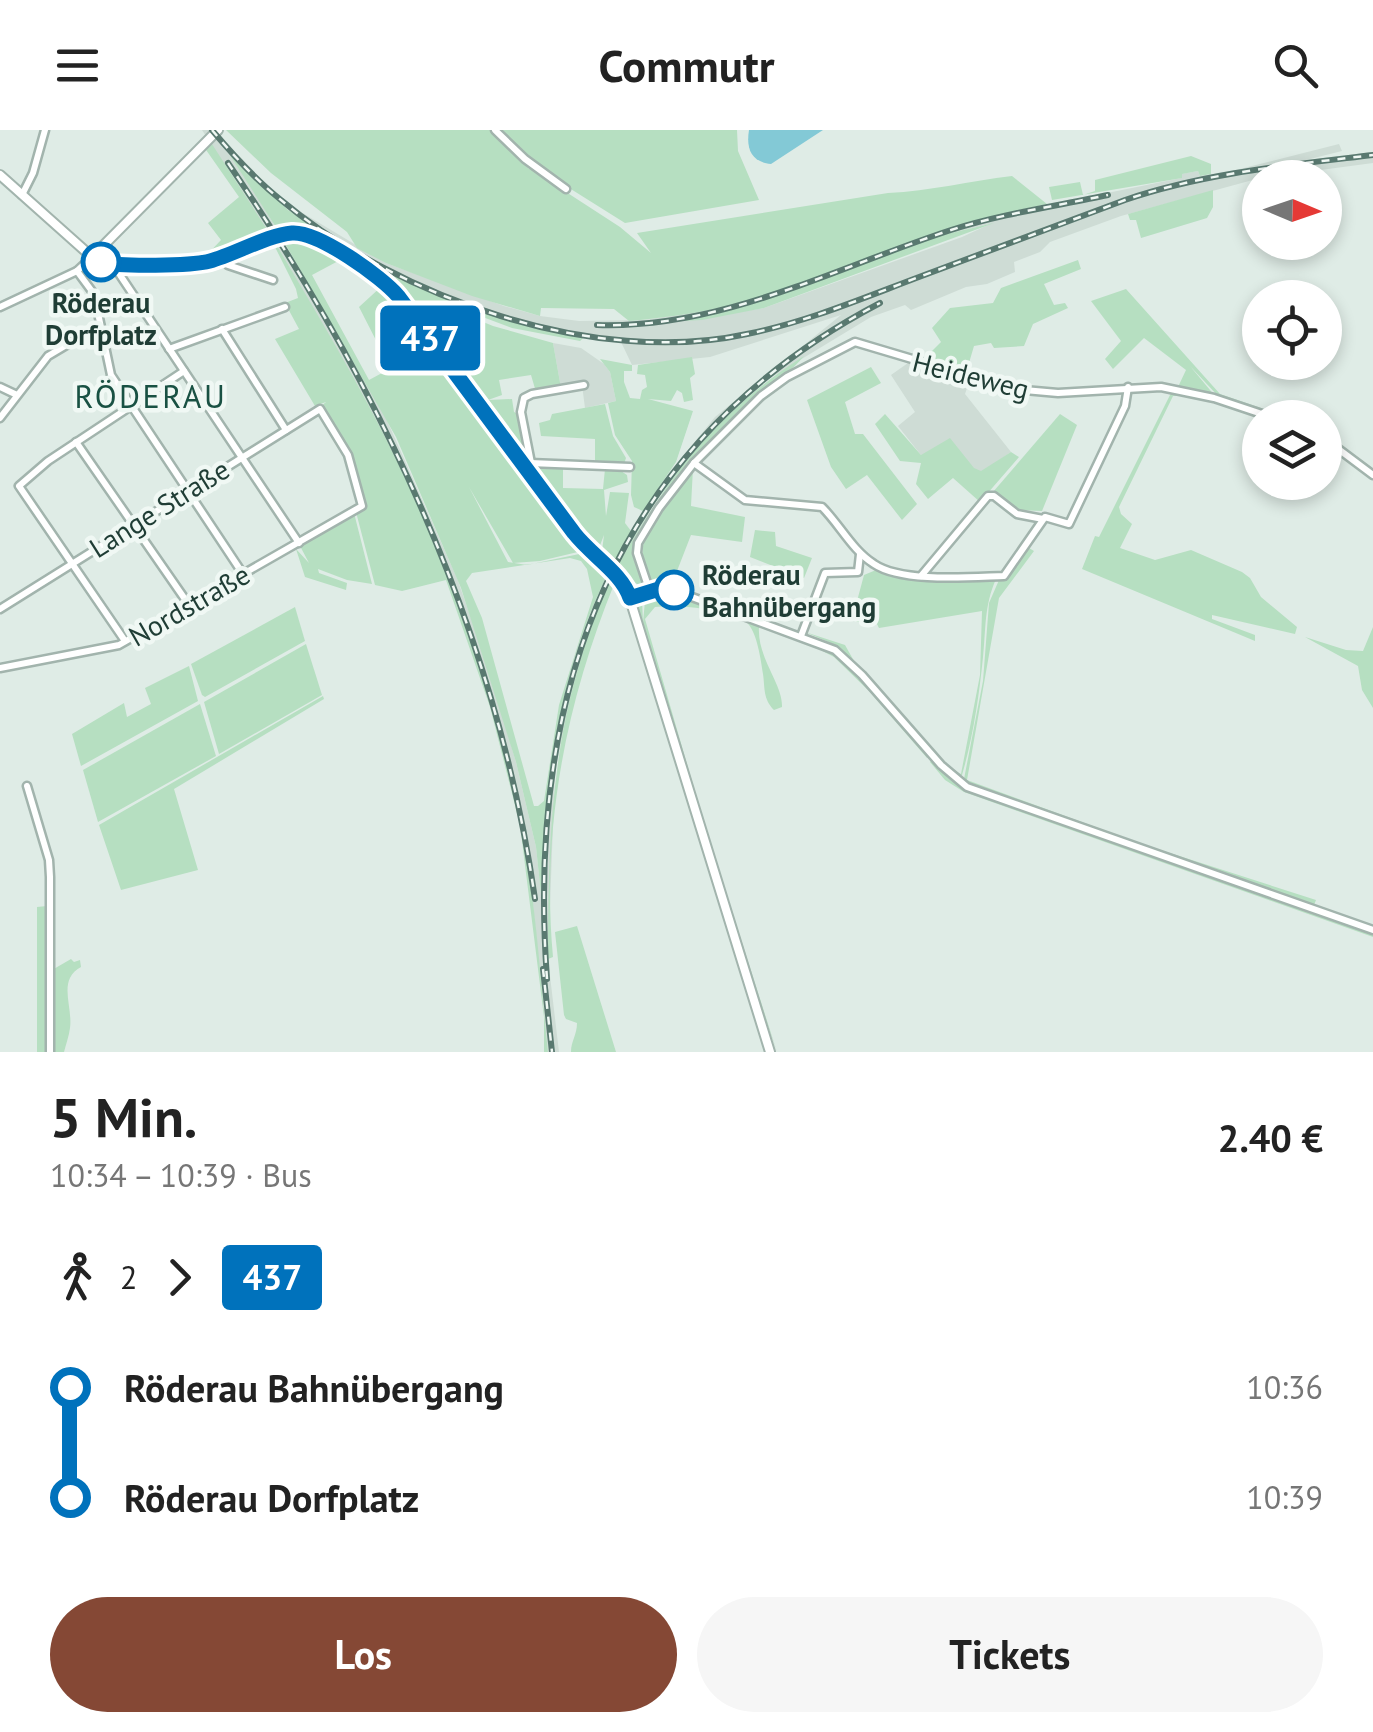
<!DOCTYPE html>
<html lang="de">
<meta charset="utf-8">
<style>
body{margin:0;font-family:"PT Sans",sans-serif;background:#f6f6f6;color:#222;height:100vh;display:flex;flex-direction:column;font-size:38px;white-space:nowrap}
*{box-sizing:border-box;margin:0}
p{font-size:32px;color:#767676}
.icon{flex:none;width:55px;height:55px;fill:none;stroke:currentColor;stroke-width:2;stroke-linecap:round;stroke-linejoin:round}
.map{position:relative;height:922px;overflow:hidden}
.drawer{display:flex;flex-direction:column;background:#fff;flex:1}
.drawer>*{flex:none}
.badge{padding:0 20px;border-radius:8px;font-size:35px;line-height:65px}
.needle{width:65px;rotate:92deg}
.controls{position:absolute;left:1242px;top:30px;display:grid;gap:20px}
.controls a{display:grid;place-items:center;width:100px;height:100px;border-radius:50%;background:#fff;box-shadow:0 5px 15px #0003;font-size:50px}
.map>.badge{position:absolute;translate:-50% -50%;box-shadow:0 0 0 5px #fff}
.legs{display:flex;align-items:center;gap:15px;height:110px;padding:0 50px;font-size:32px}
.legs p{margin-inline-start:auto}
.overview{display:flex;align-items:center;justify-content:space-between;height:170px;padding:0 50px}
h1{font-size:55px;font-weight:700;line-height:75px}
.button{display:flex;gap:20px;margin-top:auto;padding:20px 50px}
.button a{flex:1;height:115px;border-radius:60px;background:#854835;color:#fff;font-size:40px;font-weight:700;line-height:115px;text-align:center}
.button a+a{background:#f6f6f6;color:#222}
ul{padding:0 50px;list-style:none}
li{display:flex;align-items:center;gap:35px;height:110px;font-size:38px}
li i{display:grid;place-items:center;width:15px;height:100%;margin:0 12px;background:currentColor}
li i::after{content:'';width:25px;height:25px;margin:-12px;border:8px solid;border-radius:50%;background:#fff}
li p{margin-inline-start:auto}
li:first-child i{background:linear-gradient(#0000 50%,currentColor 0)}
li:last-child i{background:linear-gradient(currentColor 50%,#0000 0)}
header{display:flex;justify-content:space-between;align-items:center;height:130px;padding:0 50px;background:#fff;font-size:45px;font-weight:700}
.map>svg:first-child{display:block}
.built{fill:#cedcd5;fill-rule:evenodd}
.green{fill:#b6dfc1;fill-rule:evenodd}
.water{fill:#83c9d6}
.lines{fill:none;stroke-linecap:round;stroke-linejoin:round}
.minor-casing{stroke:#a2b4ad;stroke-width:11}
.tertiary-casing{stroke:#a2b4ad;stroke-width:12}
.minor{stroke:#fff;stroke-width:6}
.tertiary{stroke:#fff;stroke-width:8}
.rail-casing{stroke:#597970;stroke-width:6}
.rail{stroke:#f0f8f4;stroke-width:2.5;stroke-dasharray:8;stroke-linecap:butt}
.line-1-casing{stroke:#fff;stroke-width:22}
.line-1{stroke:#0072bc;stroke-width:15}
.stop-1-dot{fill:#fff;stroke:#0072bc;stroke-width:5}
.labels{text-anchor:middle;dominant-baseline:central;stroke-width:9;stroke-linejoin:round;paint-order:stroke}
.stop-label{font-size:28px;font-weight:bold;fill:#1f3d35;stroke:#f0f8f4}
.street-label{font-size:28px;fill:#1f3d35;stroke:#f0f8f4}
.quarter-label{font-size:32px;letter-spacing:2.5px;fill:#195143;stroke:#f0f8f4}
</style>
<header><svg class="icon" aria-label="menu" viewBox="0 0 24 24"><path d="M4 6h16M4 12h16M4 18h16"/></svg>Commutr<svg class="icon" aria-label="search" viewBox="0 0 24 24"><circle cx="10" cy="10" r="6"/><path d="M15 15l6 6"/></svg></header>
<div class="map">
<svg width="1373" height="922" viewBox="0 0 1373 922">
<rect width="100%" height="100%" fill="#dfece6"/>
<g class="built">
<path d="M 202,0 L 214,0 L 271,59 L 301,82 L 386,133 L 504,176 L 540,186 L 579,191 L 644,190 L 710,180 L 755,169 L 969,91 L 1181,48 L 1181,44 L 1198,41 L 1200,46 L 1228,42 L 1339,14 L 1342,21 L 1306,30 L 1373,22 L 1373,33 L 1260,48 L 1121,86 L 1050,112 L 1040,122 L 1014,132 L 1015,142 L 987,154 L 966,157 L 911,180 L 905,175 L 871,187 L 762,253 L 708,303 L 665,356 L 616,439 L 576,544 L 555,641 L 548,829 L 559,922 L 548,922 L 530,745 L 515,662 L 503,614 L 451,458 L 414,368 L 363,265 L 276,114 ZM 233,30 L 295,85 L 403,150 L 491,186 L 551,202 L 621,212 L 632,235 L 710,227 L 841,185 L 715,287 L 655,361 L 608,443 L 579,516 L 554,612 L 545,689 L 543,782 L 536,717 L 516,632 L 487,534 L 457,448 L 385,286 L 265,79 ZM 990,94 L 962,107 L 764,178 L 682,191 L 766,170 L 942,105 Z"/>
<polygon points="553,213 581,218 604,234 610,242 616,271 585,278 582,255 561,258"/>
<polygon points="908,233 970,249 965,264 1011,322 982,342 921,325 898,296 915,282 891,245"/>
</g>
<g class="green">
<path d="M 226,0 L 490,0 L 529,39 L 533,30 L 500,0 L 737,0 L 738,21 L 759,70 L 625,93 L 566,56 L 563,60 L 620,97 L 651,123 L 637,103 L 888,63 C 930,61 970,51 1012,46 L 1047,74 C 946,93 854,138 757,168 C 715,181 672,187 629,191 L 614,179 L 541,178 L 540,186 L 472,166 L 386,133 L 357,118 L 347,102 L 271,43 Z"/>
<polygon points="210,11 270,104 203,129 221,110 208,93 239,67 204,17"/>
<polygon points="229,24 288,80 329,106 326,111 301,99 279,102"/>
<polygon points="1191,26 1211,34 1211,44 1200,46 1198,41 1182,44 1182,48 1052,70 1049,57 1080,52 1083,65 1095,61 1095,50"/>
<polygon points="1213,60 1213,77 1207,88 1141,108 1136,90 1130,90 1128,84"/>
<polygon points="994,93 764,178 702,190 663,192 746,176 942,105"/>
<path d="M 290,107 L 305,109 L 342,129 L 312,145 L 369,250 L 395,236 L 387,220 L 382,222 L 359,177 L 383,155 L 582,421 L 540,431 L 513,433 L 469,357 L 508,432 L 527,435 L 584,423 L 608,443 C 555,552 544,663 543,783 L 536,717 L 516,632 L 461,458 L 396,307 L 283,110 ZM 570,428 L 581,431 L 587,439 L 593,467 L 559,575 L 544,671 L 538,676 L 534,676 L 482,488 L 466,451 L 472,443 Z"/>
<path d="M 332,108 C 410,157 492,192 583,208 L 580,211 L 512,198 L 440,171 L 410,174 L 384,147 L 330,114 Z"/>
<path d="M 276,114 C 317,184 359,253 394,325 C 446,431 488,545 514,660 C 534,745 539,835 548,922 L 544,922 L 544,887 L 520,695 L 490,577 L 446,450 L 402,461 L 375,455 L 356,382 L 365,374 L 351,329 L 320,277 L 326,272 L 315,276 L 275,209 L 299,199 L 285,173 L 298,168 L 296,159 L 274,115 Z"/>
<polygon points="1078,130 1081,139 1044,154 1054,175 1065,173 1068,178 1033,194 1024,216 994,218 991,213 974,216 966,243 922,231 941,212 932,198 950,178 993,173 1001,158"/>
<polygon points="1126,159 1220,264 1287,287 1219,267 1190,236 1215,266 1178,257 1186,240 1144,208 1113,239 1105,229 1121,211 1091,171"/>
<polygon points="430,175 444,176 493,196 553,213 561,258 536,262 531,245 499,250 502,265 488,270 512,269 514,282 520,285 527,329 522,328 431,204"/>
<path d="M 804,226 C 787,247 763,259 744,278 C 701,318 665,364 634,413 L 646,456 L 641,457 L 621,442 L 622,439 L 616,439 C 666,349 716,282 804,226 Z"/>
<polygon points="692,227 695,244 690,248 693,270 684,272 682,263 677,260 671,271 648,269 693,281 676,332 643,381 634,377 631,365 632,331 615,305 608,273 616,271 610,242 600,229 632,235 632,241 624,241 624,252 630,268 640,269 642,260 647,257 645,245 637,244 638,235"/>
<polygon points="871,237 881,253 845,272 855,304 863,304 917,374 902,390 867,345 846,359 831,337 807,270"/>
<polygon points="1172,261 1212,269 1267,287 1192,266 1173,266 1119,377 1121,384 1132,394 1120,418 1155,430 1191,420 1242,442 1250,448 1261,467 1297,497 1295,504 1212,485 1212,489 1255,505 1255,511 1082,439 1095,406 1099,407"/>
<polygon points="605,274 613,306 626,328 624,334 595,334 595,309 541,306 539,293 550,290 552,284"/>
<polygon points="885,284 921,325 950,308 974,338 981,341 1011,322 1019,327 980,372 953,348 928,369 916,354 921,333 900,331 875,294"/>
<polygon points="1060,284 1077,295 1042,381 1018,380 993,362"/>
<polygon points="531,336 563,337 563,358 603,359 605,339 618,339 627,345 628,352 604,360 606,386 610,362 629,363 625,393 631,401 615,431 602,421 604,405 597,423 587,415 531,340"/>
<path d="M 693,338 L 691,376 L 745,387 L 742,412 L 691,405 L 677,441 L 668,440 L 664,453 L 674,455 L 655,457 C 620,413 666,373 693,338 Z"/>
<polygon points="354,383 372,454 347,450 318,439 319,443 347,453 346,460 305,447 296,419 309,433 300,416"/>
<polygon points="755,400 775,402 776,416 812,428 804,448 750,427"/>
<polygon points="1029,418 1034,421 999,468 967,650 1142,714 1316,770 1314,775 966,653 964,649 983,551 989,473 999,450 1009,445"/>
<path d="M 876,440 L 918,448 L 996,449 C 984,476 986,499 983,527 C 979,567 973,607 962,645 L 956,647 L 838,516 L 805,502 L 845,515 L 854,531 L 948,637 L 961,644 L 980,545 L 982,481 L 879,498 L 876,492 L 857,492 L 853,486 L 864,445 Z"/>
<path d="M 612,446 L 615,452 C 566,572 541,698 553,827 L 548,829 C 548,686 553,579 612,446 Z"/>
<path d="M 656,464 C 685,464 816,510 841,529 C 876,555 899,596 929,626 L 927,628 L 870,562 L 834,527 L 803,511 L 759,497 C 757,528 783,554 782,577 L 774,580 C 763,569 765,558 763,544 C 761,531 757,500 746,492 C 728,479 677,474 655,477 L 645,489 L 707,703 L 777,922 L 748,838 L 772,922 L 636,478 L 642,469 L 643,492 L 645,471 L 658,466 L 644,468 Z"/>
<polygon points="295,477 305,511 205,567 202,565 191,534"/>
<polygon points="1373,497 1373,578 1362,560 1358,536 1305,507 1346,520 1363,521"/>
<polygon points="306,514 322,565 219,624 204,572"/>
<polygon points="189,536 198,571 81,636 72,604 124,573 127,587 151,574 145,558"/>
<polygon points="323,566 324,569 174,659 198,740 121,760 99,695"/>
<polygon points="200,574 216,626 98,692 83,640"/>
<polygon points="932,630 948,648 966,660 1373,804 1373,807 964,662 945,650 930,632"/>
<polygon points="47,776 47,922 37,922 37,777"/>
<path d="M 577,796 L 616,922 L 571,922 C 571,911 577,905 577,893 L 566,889 L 564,885 L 555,802 Z"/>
<path d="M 71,829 L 74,832 L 80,830 L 81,837 C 57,850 73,876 70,898 C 69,906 66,914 64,922 L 53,922 L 52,840 Z"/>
</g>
<path class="water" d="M 749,0 L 823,0 L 771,34 C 751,32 746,19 749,0 Z"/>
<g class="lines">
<g class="minor-casing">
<g id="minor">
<polyline points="495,0 525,29 566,59"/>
<polyline points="22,65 33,43 45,0"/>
<polyline points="222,127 228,135 273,150"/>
<polyline points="118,134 120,145 299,413"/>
<polyline points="77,141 94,164 111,245 243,444"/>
<polyline points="0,177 77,141 92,127"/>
<polyline points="222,199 286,300"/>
<polyline points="169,219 285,177"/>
<polyline points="0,257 17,265"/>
<polyline points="0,288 48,226 100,195"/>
<polyline points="1325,309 1373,345"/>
<polyline points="76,312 189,475"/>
<polyline points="530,333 630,337"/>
<polyline points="531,333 521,282 524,268 532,264 584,255"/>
<path d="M 694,333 L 745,370 L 822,377 C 840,395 852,420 874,434 C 902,453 971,447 1004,446 L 1045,387 L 1069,394 L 1125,276 L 1128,257"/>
<polyline points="921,446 988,366 994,366 1017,384 1043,389"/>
<polyline points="650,462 637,423 638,413 659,378 694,333 761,266 787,247 855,212 1013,259 1058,263 1161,257 1214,268 1274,288"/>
<polyline points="630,469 659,459 673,460 835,520 862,545 941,635 967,657 1373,800"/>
<polyline points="0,479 320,279 348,325 362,376 119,515 0,538"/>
<polyline points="801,506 825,443 858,442 860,424"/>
<polyline points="125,511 19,356 48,331 184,241"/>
<polyline points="27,656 49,730 50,747 50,922"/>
</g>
</g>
<g class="tertiary-casing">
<g id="tertiary">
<path d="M 0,45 L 92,127 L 103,133 C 132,136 185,138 212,130 C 236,123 270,104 293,103 C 319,102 381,146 399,166 L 587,419 L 625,453 L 770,922"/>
<polyline points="92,127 218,0"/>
</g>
</g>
<use href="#minor" class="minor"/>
<use href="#tertiary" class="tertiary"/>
<g class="rail-casing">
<g id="rail">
<path d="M 212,0 C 233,25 256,50 281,70 C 398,168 595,237 747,204 C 807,192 863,168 919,147 C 988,121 1057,96 1125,70 C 1204,43 1290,35 1373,25"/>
<path d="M 228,33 C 379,254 497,503 535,769"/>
<path d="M 597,195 C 723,199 834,138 951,100 C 1001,84 1056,76 1108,65"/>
<polyline points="543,839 552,922"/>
<path d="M 547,849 C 526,561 613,313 880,173"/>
</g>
</g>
<use href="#rail" class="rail"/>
</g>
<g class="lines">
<g class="line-1-casing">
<path id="line-1" d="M 101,132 C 120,137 191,136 210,131 C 235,124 268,105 292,103 C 318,101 382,147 398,166 L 574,403 C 592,426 622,443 630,468 L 659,459 L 674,460"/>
</g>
<use href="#line-1" class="line-1"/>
</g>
<g class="stop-1-dot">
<circle cx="101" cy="132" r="18"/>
<circle cx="674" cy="460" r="18"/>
</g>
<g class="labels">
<g class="stop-label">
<text x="101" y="172">Röderau<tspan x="101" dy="32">Dorfplatz</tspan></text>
<text x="702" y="444" text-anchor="start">Röderau<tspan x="702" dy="32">Bahnübergang</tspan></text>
</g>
<g class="street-label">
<text transform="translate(971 245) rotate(14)">Heideweg</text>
<text transform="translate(159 378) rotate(-32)">Lange Straße</text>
<text transform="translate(189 475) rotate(-30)">Nordstraße</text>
</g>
<g class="quarter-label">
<text x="151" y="266">RÖDERAU</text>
</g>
</g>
</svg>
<div class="controls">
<a><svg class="needle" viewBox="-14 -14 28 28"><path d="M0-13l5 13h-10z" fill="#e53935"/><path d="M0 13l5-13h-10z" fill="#767676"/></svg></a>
<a><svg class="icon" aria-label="locate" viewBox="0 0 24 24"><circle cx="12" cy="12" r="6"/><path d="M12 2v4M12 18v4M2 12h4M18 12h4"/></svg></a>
<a><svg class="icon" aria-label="layers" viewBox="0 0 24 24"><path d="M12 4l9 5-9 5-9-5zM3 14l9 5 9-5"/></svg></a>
</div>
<b class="badge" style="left:430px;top:208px;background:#0072bc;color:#fff">437</b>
</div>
<section class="drawer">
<div class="overview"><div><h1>5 Min.</h1><p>10:34 – 10:39 · Bus</p></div><b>2.40 €</b></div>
<div class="legs"><svg class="icon" aria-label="walk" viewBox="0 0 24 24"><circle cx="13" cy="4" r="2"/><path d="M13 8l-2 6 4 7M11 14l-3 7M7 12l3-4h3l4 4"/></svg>2<svg class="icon" aria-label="forward" viewBox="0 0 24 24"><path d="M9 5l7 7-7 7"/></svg><b class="badge" style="background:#0072bc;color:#fff">437</b></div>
<ul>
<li><i style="color:#0072bc"></i><b>Röderau Bahnübergang</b><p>10:36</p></li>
<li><i style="color:#0072bc"></i><b>Röderau Dorfplatz</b><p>10:39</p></li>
</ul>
<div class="button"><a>Los</a><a>Tickets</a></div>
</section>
